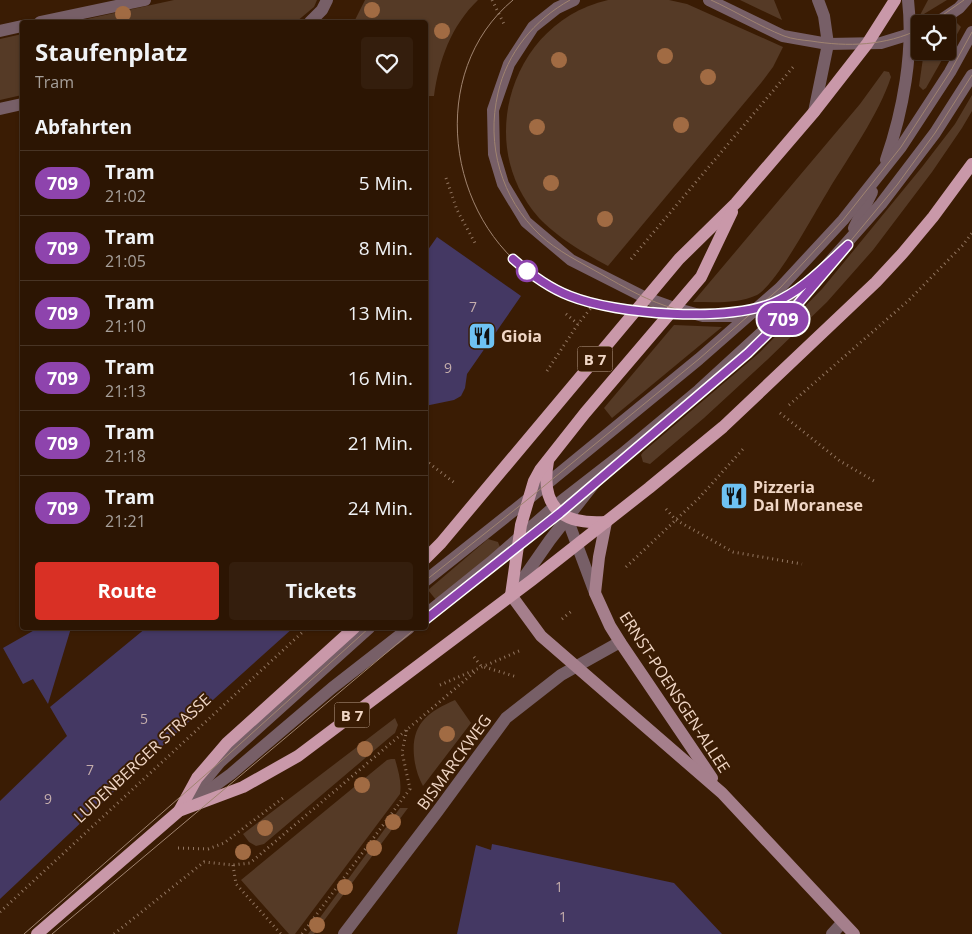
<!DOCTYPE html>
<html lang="de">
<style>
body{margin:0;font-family:"Open Sans",sans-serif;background:#341e0d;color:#f1f3f6;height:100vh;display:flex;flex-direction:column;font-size:19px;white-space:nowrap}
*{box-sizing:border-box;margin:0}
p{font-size:16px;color:#a69f9a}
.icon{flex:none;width:28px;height:28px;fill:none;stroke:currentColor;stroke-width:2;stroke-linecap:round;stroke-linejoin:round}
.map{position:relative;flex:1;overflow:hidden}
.side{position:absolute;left:20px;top:20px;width:408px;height:610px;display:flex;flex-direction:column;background:#2c1503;border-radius:5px;box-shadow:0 1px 4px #0004,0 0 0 1px #483425}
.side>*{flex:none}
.badge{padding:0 10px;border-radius:16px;font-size:18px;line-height:32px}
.controls{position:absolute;left:911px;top:15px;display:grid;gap:10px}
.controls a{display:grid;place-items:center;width:45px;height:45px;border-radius:5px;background:#2c1503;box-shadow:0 1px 4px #0004,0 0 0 1px #483425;font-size:25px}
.map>.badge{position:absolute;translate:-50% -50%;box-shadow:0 0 0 2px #fff}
h2{padding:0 15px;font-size:19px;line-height:45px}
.round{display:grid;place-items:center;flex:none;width:52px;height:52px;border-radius:5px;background:#341e0d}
.head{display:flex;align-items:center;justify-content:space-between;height:85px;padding:0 15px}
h1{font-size:24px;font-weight:700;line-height:38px}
.button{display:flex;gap:10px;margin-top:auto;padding:10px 15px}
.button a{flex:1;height:58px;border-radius:5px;background:#d93025;color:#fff;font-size:20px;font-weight:700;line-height:58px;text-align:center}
.button a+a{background:#341e0d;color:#f1f3f6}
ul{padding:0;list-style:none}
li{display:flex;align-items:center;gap:15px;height:65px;padding:0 15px;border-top:1px solid #483425}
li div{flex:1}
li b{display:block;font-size:19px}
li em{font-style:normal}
li .badge{min-width:55px;font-weight:700;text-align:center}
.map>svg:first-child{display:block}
.green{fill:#553a26}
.building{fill:#443863}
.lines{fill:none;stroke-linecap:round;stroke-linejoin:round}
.path{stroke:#927661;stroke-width:3;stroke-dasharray:1 4;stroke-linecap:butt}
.lane{stroke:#775f67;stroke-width:12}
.street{stroke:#775f67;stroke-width:12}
.secondary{stroke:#a57f8c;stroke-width:12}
.primary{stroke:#c998a9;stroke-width:12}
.tram{stroke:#a08470;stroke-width:1}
.tree{fill:#a16b43}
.line-casing{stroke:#fff;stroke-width:11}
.line{stroke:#8e44ad;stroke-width:8}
.stop-dot{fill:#fff;stroke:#8e44ad;stroke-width:2.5}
.labels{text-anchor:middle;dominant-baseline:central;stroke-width:4;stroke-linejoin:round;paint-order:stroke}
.number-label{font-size:14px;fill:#c5aeac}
.shield{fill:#3a1c04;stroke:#b99e8b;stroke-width:1}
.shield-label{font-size:15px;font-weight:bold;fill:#f0d6c5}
.poi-label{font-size:16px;font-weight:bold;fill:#f0d6c5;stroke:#3a1c04;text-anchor:start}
.street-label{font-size:16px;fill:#f0d6c5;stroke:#3a1c04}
</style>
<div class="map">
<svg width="972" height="934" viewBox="0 0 972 934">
<rect width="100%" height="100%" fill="#3a1c04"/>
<g class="green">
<polygon points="174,0 317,0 314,7 296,22 73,22"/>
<path d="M 365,0 L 478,0 C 451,26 439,60 434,96 L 425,96 L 425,22 L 354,22 Z"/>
<path d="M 608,0 L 669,0 L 687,4 L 783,47 L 773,67 L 761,83 L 608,266 C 584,253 558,238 539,218 C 473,145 511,22 608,0 Z"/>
<polygon points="740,0 774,0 782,20"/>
<polygon points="928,0 947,0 919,17"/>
<polygon points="957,23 961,27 948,51 948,28"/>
<polygon points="22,34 22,95 0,100 0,39"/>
<polygon points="924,51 947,51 926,88 923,90 919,86"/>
<path d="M 884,71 L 889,72 L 891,77 C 879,114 849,156 828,191 C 815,212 776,285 757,295 C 738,304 715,302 693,302 L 860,104 Z"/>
<polygon points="972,95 972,111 962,128 932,172 873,250 827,302 767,360 704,418 650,464 643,462 641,455 643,452 759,353 822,289 922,167 955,124"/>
<polygon points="674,325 722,327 612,418 604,408"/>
<polygon points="488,539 498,542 500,547 437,601 428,590"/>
<path d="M 455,700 L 471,723 L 423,786 C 418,777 415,767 414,756 C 411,724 428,712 455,700 Z"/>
<polygon points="395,718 398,725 395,733 390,737 264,844 256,846 249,842 243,834"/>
<path d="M 391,759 L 395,759 C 398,770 402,782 400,794 L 295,934 L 289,934 L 241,880 L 387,760 Z"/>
<polygon points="400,808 408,808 314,934 308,934"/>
</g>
<g class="building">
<polygon points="437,237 521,296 467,374 465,388 461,396 454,400 425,406 425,254"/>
<polygon points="38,628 71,628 48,704 33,679 23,684 3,648"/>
<polygon points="146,628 293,628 174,735 0,899 0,801 67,736 50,707"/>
<polygon points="492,844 674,883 722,934 457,934 476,845 491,850"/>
</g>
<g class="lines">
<g class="path">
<polyline points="492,0 504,24"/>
<polyline points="446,178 457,210 475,243"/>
<polyline points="631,259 794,66"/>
<polyline points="566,314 578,324"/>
<polyline points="547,371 578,324 595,303"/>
<polyline points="789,405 909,300 963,245 972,233"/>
<polyline points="780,413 840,461 874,481"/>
<polyline points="425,460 456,484"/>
<polyline points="666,509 676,520 733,552 802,564"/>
<polyline points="626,567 699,498 743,449"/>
<polyline points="562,619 573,610"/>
<polyline points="474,657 481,666 517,677"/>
<polyline points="440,685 519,651"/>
<polyline points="178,848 208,849 224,843 283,798"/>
<polyline points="233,865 236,884 281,934"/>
<polyline points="0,912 307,628"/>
<polyline points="114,934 204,862 233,865 250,863 477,670"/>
<polyline points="302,934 410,789 402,752 407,729"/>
</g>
<g class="lane">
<polyline points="574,0 557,8 533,27 509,64 493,110 494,154 503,184 526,222 571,260 646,298 674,308 703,316 732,316 753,312 780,302 798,291"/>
<polyline points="709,0 783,36 828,44 881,43 920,31"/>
<polyline points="935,24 959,8 966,0"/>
<path d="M 886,160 C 903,111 914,52 908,0"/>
<polyline points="854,228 872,192"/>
<polyline points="567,518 595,593"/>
<polyline points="425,581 527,500 699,359 780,288 843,220 901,147 950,72 972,32"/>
<polyline points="513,593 550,540 596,481"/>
<polyline points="425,615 491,562 555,506 622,454 699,390 770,325 803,292 881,204 935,133 972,75"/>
<polyline points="192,796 220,762 369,628"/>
<polyline points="187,806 231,774 332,688 409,628"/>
<polyline points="832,934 842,923"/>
</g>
<g class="street">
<polyline points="40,22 145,0"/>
<polyline points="310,22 322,10 327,0"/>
<polyline points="0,31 22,26"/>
<polyline points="0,109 22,104"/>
<polyline points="814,112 828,44 824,16 818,0"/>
<polyline points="344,934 437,812 506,718 561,675 620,642"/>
</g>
<g class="secondary">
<polyline points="606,522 599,557 595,593 610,626 620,642 712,778"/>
<polyline points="511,595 541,636 722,793 854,934"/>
</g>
<g class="primary">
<path d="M 548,461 C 540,507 561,525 606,522"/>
<polyline points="425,559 441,543 679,259 736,203 814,112 867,44 895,0"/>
<polyline points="511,595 521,525 534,481 540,470 585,413 701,277 732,212"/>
<polyline points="179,811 197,778 227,743 354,628"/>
<polyline points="37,934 179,811 243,787 298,756 532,580 649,488 723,427 876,282 902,254 933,217 972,164"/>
</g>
<g class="tram">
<path d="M 513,0 C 426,72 446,219 537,278 C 580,307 631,311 682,313 C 735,315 775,312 816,274"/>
<path d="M 570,0 C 534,20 507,53 498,93 C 486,145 501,198 540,235 C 557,251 580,262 601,274 C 624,287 649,302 676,309"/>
<path d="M 711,0 C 735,11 759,26 784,36 C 792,39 802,40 811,41 C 848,47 885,46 920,29"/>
<polyline points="930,24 964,0"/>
<polyline points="425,581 527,500 699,359 780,288 843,220 901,147 950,72 972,32"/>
<polyline points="425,620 560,513 708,388 769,333 814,285 897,185 935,133 972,75"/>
<polyline points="24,934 220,762 369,628"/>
<polyline points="52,934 416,628"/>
</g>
</g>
<g class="tree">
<circle cx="372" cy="10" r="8"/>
<circle cx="123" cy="14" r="8"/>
<circle cx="442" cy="31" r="8"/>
<circle cx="665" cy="56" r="8"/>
<circle cx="559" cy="60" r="8"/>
<circle cx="708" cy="77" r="8"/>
<circle cx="681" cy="125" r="8"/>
<circle cx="537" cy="127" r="8"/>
<circle cx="551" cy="183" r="8"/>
<circle cx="605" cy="219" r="8"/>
<circle cx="447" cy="734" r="8"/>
<circle cx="365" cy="749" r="8"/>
<circle cx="362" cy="785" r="8"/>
<circle cx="393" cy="822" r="8"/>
<circle cx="265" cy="828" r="8"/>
<circle cx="374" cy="848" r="8"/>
<circle cx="243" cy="852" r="8"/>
<circle cx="345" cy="887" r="8"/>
<circle cx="317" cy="925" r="8"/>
</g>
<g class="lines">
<g class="line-casing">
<path id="line" d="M 425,620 L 560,513 L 748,353 L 796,306 L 848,245 C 825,266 802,291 773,303 C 725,322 618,315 570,296 C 549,288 530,274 513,259"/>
</g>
<use href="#line" class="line"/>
</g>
<defs>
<g id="restaurant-square" transform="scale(1.4375)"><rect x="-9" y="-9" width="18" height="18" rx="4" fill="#6ec2f3" stroke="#3a1c04"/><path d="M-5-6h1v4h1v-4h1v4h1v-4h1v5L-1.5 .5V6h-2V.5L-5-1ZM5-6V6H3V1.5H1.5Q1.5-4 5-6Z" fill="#111"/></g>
</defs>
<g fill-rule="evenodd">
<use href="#restaurant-square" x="482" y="336"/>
<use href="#restaurant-square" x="734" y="496"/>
</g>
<circle class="stop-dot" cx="527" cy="271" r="10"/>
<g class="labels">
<g class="number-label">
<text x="473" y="306">7</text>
<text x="448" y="367">9</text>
<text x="144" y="718">5</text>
<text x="90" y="769">7</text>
<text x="48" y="798">9</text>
<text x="559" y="886">1</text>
<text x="563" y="916">1</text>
</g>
<g class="shield">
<rect x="577.5" y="346.5" width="35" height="25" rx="4"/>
<rect x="334.5" y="702.5" width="35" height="25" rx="4"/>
</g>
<g class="shield-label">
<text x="595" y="359">B 7</text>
<text x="352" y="715">B 7</text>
</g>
<g class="poi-label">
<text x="501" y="336">Gioia</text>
<text x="753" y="487">Pizzeria<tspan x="753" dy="18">Dal Moranese</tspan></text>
</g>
<g class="street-label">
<text transform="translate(675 692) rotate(57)">ERNST-POENSGEN-ALLEE</text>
<text transform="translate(142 758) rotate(-43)">LUDENBERGER STRASSE</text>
<text transform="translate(454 762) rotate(-54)">BISMARCKWEG</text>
</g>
</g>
</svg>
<div class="controls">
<a><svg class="icon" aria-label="locate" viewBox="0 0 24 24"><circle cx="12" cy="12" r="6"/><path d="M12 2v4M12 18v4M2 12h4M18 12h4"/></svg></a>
</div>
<b class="badge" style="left:783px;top:319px;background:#8e44ad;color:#fff">709</b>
<section class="side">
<div class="head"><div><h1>Staufenplatz</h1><p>Tram</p></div><a class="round"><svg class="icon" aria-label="heart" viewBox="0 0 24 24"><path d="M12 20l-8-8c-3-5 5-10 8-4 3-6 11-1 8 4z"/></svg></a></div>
<h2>Abfahrten</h2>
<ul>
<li><span class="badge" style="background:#8e44ad;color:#fff">709</span><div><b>Tram</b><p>21:02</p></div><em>5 Min.</em></li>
<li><span class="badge" style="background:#8e44ad;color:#fff">709</span><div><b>Tram</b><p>21:05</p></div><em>8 Min.</em></li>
<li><span class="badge" style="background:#8e44ad;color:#fff">709</span><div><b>Tram</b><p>21:10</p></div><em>13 Min.</em></li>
<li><span class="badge" style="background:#8e44ad;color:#fff">709</span><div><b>Tram</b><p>21:13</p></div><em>16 Min.</em></li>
<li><span class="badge" style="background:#8e44ad;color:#fff">709</span><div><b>Tram</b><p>21:18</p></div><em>21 Min.</em></li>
<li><span class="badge" style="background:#8e44ad;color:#fff">709</span><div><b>Tram</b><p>21:21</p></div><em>24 Min.</em></li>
</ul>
<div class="button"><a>Route</a><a>Tickets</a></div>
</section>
</div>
